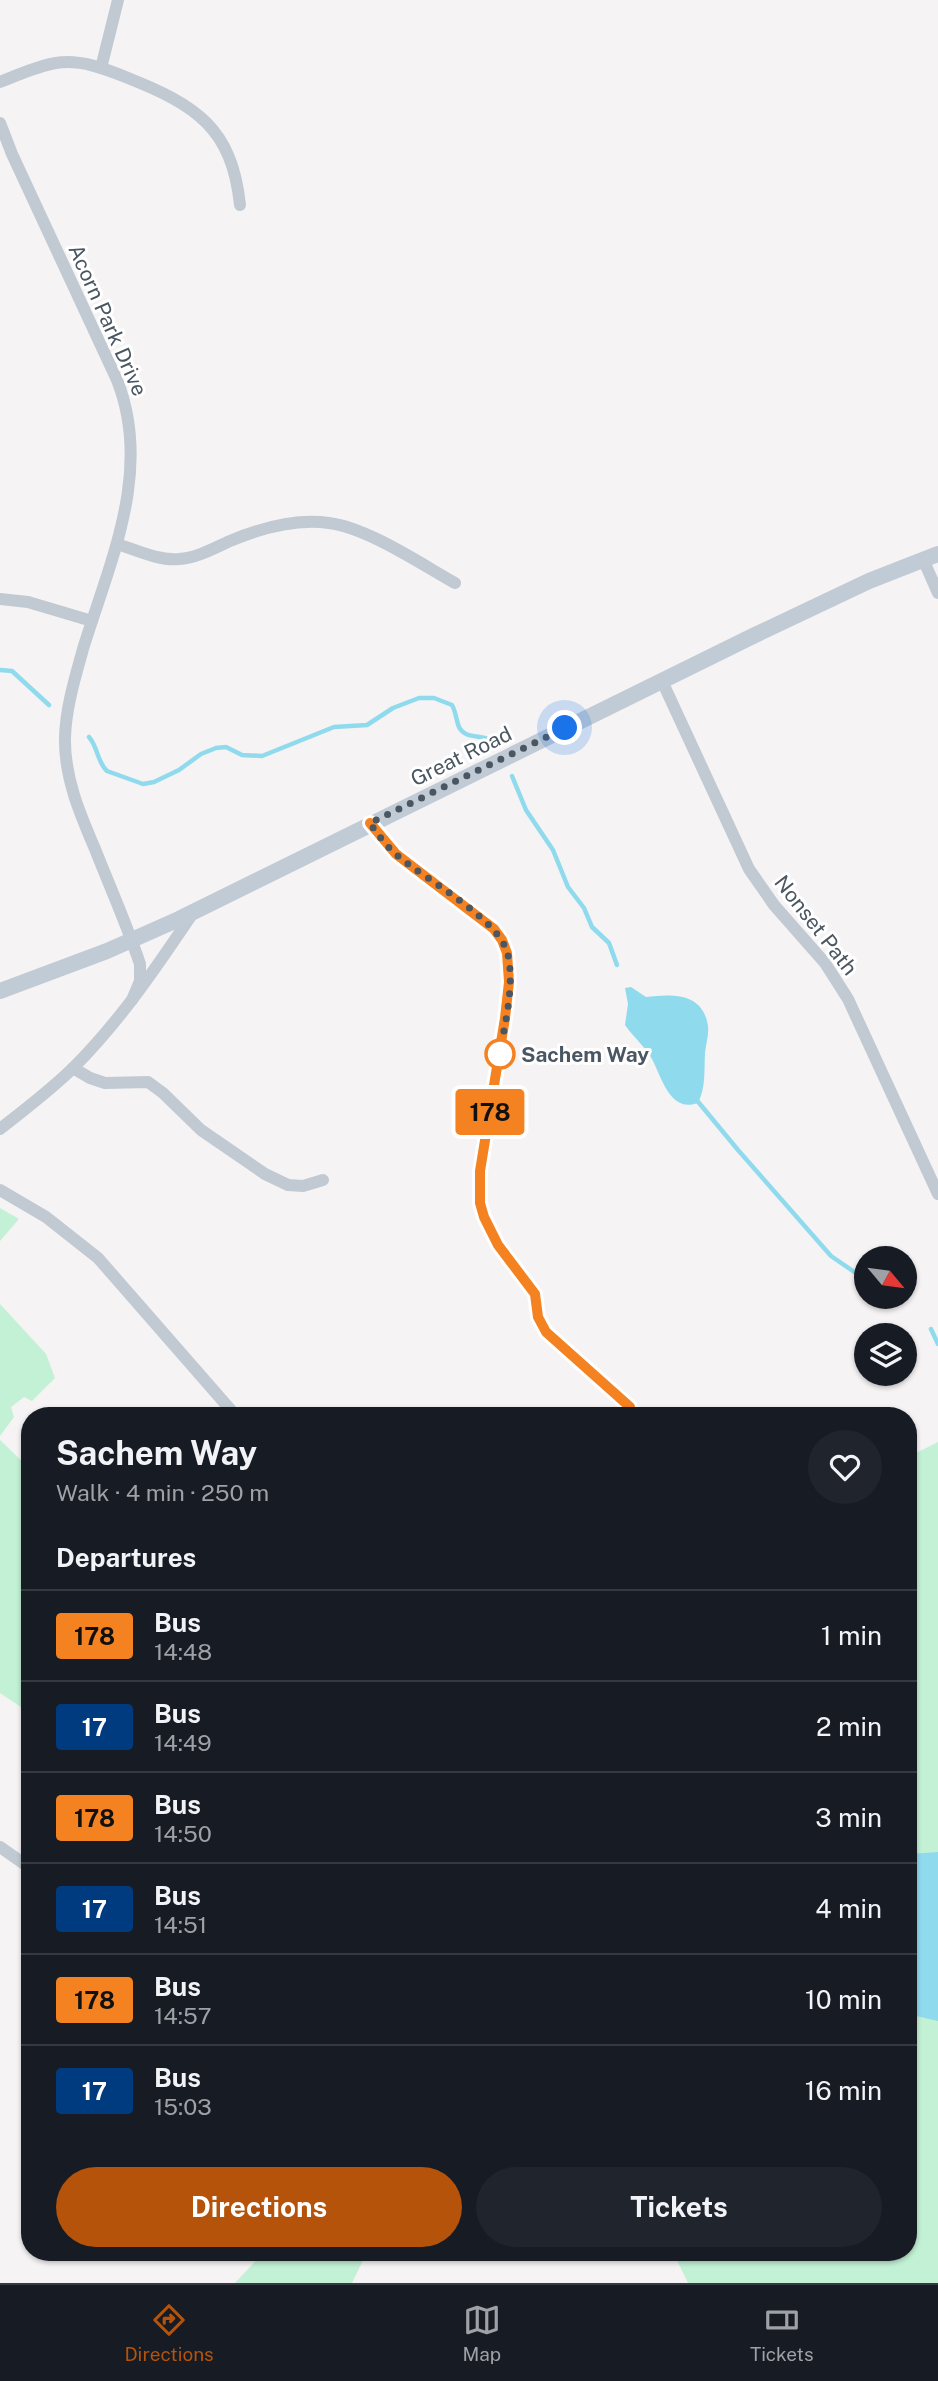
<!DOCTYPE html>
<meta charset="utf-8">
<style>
body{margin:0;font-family:"Public Sans",sans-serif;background:#20242c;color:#f1f3f6;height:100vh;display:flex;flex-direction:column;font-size:26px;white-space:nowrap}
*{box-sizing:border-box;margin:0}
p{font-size:23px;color:#9ea1a6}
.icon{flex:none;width:38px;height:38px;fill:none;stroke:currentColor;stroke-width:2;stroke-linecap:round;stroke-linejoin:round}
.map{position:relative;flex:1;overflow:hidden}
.side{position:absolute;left:21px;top:1407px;width:896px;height:854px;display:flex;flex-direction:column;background:#171b24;border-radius:28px;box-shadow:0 2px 5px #0004}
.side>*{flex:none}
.badge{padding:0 14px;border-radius:5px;font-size:24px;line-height:46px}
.needle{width:46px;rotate:119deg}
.controls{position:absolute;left:854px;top:1246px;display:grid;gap:14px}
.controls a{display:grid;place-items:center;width:63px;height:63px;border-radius:50%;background:#171b24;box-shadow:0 2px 5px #0004;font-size:35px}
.you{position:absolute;width:35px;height:35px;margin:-18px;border:5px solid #fff;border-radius:50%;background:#1a73e8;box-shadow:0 0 0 10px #1a73e833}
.map>.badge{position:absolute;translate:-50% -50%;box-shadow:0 0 0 4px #fff}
h2{padding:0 35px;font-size:26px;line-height:63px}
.round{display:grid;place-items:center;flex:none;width:74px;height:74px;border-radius:37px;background:#20242c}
.headline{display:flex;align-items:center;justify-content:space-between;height:119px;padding:0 35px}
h1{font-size:33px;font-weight:700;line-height:52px}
.primary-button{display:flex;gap:14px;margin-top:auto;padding:14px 35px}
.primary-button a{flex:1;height:80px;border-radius:42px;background:#b45309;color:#fff;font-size:28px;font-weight:700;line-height:80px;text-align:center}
.primary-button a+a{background:#20242c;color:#f1f3f6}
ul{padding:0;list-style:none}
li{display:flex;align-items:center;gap:21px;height:91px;padding:0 35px;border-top:2px solid #363941}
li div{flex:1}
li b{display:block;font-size:26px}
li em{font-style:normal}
li .badge{min-width:77px;font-weight:700;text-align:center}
.tab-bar{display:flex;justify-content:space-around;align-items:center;height:98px;border-top:2px solid #363941;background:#171b24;font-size:19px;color:#9ea1a6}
.tab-bar a{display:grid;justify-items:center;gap:4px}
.tab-bar .current{color:#b45309}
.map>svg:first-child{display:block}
.green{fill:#c3f1d5}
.water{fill:#90daee}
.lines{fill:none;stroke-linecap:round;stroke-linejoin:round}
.stream{stroke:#90daee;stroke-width:4.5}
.minor{stroke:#c1cad2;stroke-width:12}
.secondary{stroke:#c1cbd6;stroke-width:16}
.line-casing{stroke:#fff;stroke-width:16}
.line{stroke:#f58220;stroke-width:10}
.walk{stroke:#4a5661;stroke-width:7;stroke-dasharray:0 12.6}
.stop-dot{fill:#fff;stroke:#f58220;stroke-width:3.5}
.labels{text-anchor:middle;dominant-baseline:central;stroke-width:6;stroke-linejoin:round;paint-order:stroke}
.street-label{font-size:21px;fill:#4a5661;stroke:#fff}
.stop-label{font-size:21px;font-weight:bold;fill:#4a5661;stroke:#fff;text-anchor:start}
</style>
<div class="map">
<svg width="938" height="2283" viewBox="0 0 938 2283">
<rect width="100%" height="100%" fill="#f5f3f3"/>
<g class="green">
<polygon points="0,1208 19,1219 0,1241"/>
<polygon points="0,1304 46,1354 55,1378 32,1401 24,1397 11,1407 14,1417 0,1436"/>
<polygon points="0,1440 30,1469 30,1713 0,1693"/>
<polygon points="938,1442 938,2283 688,2283 673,2252 908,2252 908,1457"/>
<polygon points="264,2252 367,2252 352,2283 235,2283"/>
</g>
<g class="water">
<path d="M 631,987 L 646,997 C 672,994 703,992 708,1026 C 709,1034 706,1044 705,1053 C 704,1071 706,1087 698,1103 C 670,1113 662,1078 652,1059 C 645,1046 633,1037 625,1025 L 628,1004 L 625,988 Z"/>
<polygon points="938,1852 938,2021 912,2015 908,2004 908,1856 910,1854"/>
</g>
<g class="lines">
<g class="stream">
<polyline points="0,670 12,671 49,705"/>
<path d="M 89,737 C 98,747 97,762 107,771 L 143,784 L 154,782 L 179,770 L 201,754 L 216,748 L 226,747 L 242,755 L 262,756 L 334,727 L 367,725 L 393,708 L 419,698 L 434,698 L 452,705 C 456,712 456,720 459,727 C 466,741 484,733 494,742"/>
<polyline points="512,776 526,810 553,850 568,887 584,908 592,927 609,943 617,965"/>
<polyline points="695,1098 738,1150 831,1256 866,1280"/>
<polyline points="891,1297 898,1301"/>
<polyline points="931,1329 938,1344"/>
</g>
<g class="minor">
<polyline points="101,68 118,0"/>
<path d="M 0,82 C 18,75 37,66 56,63 C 80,59 106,69 128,78 C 196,105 232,128 240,205"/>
<path d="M 0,123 L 12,154 L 117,380 C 153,471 110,561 83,649 C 75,678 66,707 65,737 C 64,777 80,814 95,849 C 110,887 127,925 140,964 L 140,981 L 132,1000"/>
<path d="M 117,544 C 136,550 159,561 179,559 C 197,558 214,548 230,541 C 261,528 295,518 329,523 C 368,528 421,564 455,583"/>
<polyline points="923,559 938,593"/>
<polyline points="0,599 28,602 92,621"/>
<polyline points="662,681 749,869 774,905 825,963 848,999 938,1194"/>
<polyline points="370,823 396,854 494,929 502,940 507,953 509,982 505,1018 480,1171 480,1203 484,1217 498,1245 535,1294 538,1317 546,1332 630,1407"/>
<polyline points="73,1068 90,1078 105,1083 148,1082 163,1093 201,1130 265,1174 288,1185 303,1186 323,1180"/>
<path d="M 0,1129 C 25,1109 51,1090 74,1067 C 121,1020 158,965 195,910"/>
<polyline points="0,1190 46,1217 98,1258 236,1416"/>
<polyline points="0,1847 30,1868"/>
</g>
<polyline class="secondary" points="0,991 107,951 179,919 753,636 869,581 938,554"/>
</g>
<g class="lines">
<g class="line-casing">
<polyline id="line" points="370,823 396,854 494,929 502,940 507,953 509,982 505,1018 480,1171 480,1203 484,1217 498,1245 535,1294 538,1317 546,1332 630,1407"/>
</g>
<use href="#line" class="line"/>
<path class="walk" d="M 500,1054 L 498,1061 C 504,1028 515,988 508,955 C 500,919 426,880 398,856 C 387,847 378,835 370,823 L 565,728"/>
</g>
<circle class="stop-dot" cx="500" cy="1054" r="14"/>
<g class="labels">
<g class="street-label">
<text transform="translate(108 320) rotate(66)">Acorn Park Drive</text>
<text transform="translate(461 756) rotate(-26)">Great Road</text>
<text transform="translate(816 925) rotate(52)">Nonset Path</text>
</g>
<g class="stop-label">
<text x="521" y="1054">Sachem Way</text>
</g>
</g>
</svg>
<div class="controls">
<a><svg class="needle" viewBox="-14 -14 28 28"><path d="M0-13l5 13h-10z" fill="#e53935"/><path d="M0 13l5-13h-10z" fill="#9ea1a6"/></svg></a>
<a><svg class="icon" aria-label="layers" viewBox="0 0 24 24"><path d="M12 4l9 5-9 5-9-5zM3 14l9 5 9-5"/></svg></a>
</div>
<div class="you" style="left:565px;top:728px"></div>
<b class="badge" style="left:490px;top:1112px;background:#f58220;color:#111">178</b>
<section class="side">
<div class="headline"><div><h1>Sachem Way</h1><p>Walk · 4 min · 250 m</p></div><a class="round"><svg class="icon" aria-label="heart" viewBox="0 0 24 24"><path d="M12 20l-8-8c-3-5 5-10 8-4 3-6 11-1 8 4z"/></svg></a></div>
<h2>Departures</h2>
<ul>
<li><span class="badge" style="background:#f58220;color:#111">178</span><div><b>Bus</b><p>14:48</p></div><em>1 min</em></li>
<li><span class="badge" style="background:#003b80;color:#fff">17</span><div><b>Bus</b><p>14:49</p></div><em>2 min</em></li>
<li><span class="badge" style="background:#f58220;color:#111">178</span><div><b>Bus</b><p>14:50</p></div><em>3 min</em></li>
<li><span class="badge" style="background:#003b80;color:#fff">17</span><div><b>Bus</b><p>14:51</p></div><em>4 min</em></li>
<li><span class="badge" style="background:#f58220;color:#111">178</span><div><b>Bus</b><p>14:57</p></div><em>10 min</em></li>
<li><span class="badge" style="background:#003b80;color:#fff">17</span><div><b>Bus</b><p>15:03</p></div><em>16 min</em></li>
</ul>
<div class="primary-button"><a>Directions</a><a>Tickets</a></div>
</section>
</div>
<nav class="tab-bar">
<a class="current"><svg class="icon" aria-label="directions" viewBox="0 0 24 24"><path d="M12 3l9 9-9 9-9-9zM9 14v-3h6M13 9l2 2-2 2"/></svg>Directions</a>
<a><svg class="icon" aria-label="map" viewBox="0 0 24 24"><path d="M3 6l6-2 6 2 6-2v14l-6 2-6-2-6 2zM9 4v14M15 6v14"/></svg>Map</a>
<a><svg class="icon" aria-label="tickets" viewBox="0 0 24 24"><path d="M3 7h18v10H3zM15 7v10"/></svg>Tickets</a>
</nav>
